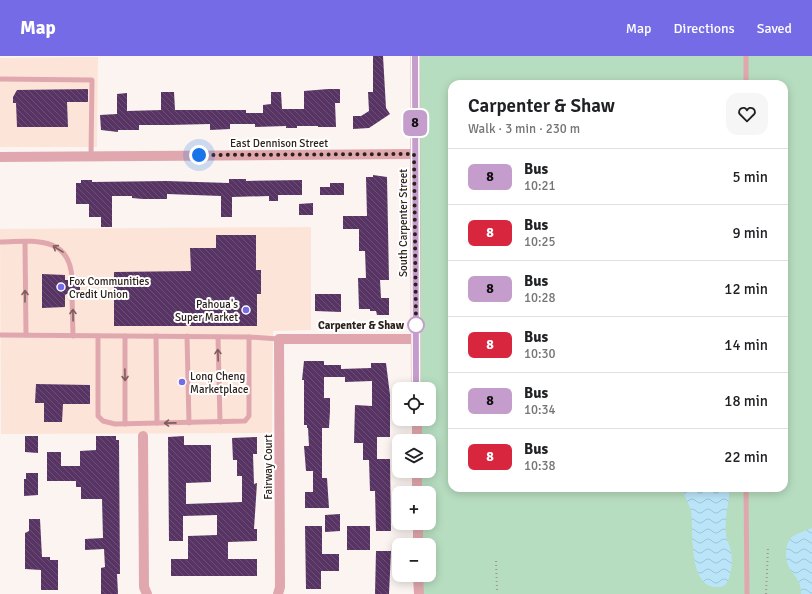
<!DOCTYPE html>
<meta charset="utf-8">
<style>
body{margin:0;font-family:Signika,sans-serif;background:#f6f6f6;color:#202124;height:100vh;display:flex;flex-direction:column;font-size:15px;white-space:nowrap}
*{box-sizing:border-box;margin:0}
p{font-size:13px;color:#757577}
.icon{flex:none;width:22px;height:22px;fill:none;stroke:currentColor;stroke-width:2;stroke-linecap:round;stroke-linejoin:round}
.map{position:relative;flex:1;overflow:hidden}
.drawer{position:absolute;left:448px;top:24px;width:340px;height:412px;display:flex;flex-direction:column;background:#fff;border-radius:12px;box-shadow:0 2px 10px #0003}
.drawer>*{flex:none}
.badge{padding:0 8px;border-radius:6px;font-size:14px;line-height:26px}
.fabs{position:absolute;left:392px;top:326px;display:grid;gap:8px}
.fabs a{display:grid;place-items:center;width:44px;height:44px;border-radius:8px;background:#fff;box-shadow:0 2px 10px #0003;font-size:20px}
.you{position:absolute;width:20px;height:20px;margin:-10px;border:3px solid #fff;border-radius:50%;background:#1a73e8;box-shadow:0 0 0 6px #1a73e833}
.map>.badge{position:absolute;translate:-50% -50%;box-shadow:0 0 0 2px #fff}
.round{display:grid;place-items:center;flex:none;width:42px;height:42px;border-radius:12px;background:#f6f6f6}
.head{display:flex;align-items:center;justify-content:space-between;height:68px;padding:0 20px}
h1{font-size:19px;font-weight:600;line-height:30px}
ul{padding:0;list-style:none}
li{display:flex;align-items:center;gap:12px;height:56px;padding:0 20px;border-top:1px solid #e0e0e0}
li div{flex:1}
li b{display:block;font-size:15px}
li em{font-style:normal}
li .badge{min-width:44px;font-weight:700;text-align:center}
header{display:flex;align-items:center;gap:24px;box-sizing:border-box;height:56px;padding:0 20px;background:#756be6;color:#fff}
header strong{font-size:19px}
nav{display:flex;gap:22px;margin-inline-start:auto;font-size:14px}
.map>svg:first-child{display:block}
.built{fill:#fde4d8}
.green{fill:#b7ddc0;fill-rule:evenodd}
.water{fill:url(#water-waves)}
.building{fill:url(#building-back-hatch)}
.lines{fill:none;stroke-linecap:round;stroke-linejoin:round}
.path{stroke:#a09692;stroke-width:2;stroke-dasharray:1 3;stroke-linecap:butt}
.lane{stroke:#e0a8ae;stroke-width:5}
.street{stroke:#e0a8ae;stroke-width:10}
.oneway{stroke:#7e5e5d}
.line-casing{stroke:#fff;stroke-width:9}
.line{stroke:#c49dcc;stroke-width:6}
.walk{stroke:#2d211b;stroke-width:4;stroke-dasharray:0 7.2}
.poi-dot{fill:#756be6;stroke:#fff;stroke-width:1.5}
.stop-dot{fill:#fff;stroke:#c49dcc;stroke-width:2}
.labels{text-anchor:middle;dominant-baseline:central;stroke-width:4;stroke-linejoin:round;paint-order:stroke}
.street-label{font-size:11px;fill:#2d211b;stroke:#fff}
.poi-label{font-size:11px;fill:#2d211b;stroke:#fff;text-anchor:start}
.stop-label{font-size:11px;font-weight:bold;fill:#2d211b;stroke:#fff;text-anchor:end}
</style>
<header>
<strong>Map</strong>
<nav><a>Map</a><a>Directions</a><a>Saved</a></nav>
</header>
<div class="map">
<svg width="812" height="538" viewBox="0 0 812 538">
<defs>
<pattern id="water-waves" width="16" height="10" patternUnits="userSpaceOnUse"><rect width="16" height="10" fill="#bae5f9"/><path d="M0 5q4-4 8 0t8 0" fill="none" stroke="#a0c4d5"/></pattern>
<pattern id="building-back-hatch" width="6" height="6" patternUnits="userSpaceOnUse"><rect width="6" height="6" fill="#573463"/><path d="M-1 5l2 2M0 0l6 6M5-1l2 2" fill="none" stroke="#6c4f75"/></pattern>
</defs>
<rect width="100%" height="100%" fill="#fbf4f1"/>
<g class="built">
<polygon points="98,1 97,91 0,91 0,2"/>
<polygon points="311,171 311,274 273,275 272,377 1,378 0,173"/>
</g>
<path class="green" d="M 414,0 L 812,0 L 812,538 L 419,538 L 418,519 L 429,519 L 429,489 L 418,489 L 418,467 L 429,467 L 429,437 L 417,437 L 417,415 L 429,415 L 429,385 L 417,385 L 417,363 L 429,363 L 429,333 L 416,333 ZM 452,28 L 784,28 L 784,432 L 452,432 Z"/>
<g class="water">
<path d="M 683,432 L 730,432 C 729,447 724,463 726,478 C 726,483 729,487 730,492 C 733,502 732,513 729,522 C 727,528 724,531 718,531 C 687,533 694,472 691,455 C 689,447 683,439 683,432 Z"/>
<path d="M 812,472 L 812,538 L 801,538 C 801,525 797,523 790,513 C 785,505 784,488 792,481 C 797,477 806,475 812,472 Z"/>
</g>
<g class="building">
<polygon points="373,0 383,0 386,52 390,58 369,72 353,73 353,60 361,60 369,55 368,36 373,36"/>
<polygon points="88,33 88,46 67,46 68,71 17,71 16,47 13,47 13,41 17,34"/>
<polygon points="328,33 340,33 340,47 335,47 336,71 318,71 318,70 297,70 297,72 286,72 286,70 255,71 255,68 230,68 230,73 210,74 210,68 169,69 139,69 139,74 118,74 118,76 101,74 100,59 117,58 117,38 127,37 127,55 161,54 161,36 174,36 175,54 246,54 246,57 263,57 263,49 271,48 271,36 281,36 282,53 304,53 304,35"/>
<polygon points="373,119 387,121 389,224 380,224 381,242 389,242 389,259 377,259 376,255 370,255 370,253 359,253 358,222 366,222 365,195 359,195 359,173 343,173 343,160 367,160 366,121 373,121"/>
<polygon points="229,123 246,123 246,125 302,124 302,139 278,139 278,145 269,145 269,140 232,141 232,161 221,161 221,140 167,138 167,143 143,143 132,142 132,140 112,140 112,171 101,171 101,161 89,161 89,148 76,148 76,127 81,127 81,124 92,124 92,126 166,125 229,127"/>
<polygon points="330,127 344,127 344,139 320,139 320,131 330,131"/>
<polygon points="313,147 313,159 299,159 299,148"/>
<polygon points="216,179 256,179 256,214 261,214 261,238 257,238 257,270 114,270 114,216 191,215 190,192 216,192"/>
<polygon points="42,218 65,219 65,224 68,224 71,228 75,227 76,223 80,223 80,239 76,239 72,235 65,239 65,251 42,252"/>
<polygon points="315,238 341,238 341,256 315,255"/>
<polygon points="304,305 324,305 324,309 341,309 341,313 371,312 371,307 386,307 390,339 390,381 377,381 377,403 390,403 391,475 376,475 375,435 370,435 369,404 363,404 363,387 354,387 355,349 372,350 372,325 345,326 345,321 324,321 324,342 330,342 330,355 329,372 322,372 322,422 327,422 329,452 305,452 305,436 313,436 313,415 306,415 305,402 304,390 309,390 308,372 307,372 307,369 304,369 304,324 302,324"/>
<polygon points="36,328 90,329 90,348 63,348 62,366 44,366 44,347 35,347"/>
<polygon points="25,380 38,380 38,397 25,396"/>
<polygon points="96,380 116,380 116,384 119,384 120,518 117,518 118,538 101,538 101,512 105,511 104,493 85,494 85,483 103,482 102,443 81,443 81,431 76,431 76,425 47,425 47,396 61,396 61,410 80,410 80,395 96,394"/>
<polygon points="184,380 184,389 211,389 211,426 186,427 186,448 242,446 242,420 237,420 237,404 233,404 232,382 257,381 257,398 253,398 254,428 257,427 254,473 257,473 257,485 228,486 228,503 257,503 257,520 171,520 171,503 188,503 188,480 217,479 217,459 183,460 183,485 169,485 168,381"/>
<polygon points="26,417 38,417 38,439 24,440 24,423 26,423"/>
<polygon points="340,458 340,475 325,476 325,459"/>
<polygon points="29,463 40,463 42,501 50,501 50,504 58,504 58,534 41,534 41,514 25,513 25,477 29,475"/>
<polygon points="305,470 322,470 322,498 339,498 339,515 321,515 321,533 306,533"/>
<rect x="347" y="470" width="23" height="24"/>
<polygon points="376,495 391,495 389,538 375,538"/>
</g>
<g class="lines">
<g class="path">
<polyline points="496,505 497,534"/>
<polyline points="766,538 768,492"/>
</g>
<g class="lane">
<polyline points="746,0 746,28"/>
<polyline points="0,23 92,24 91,100"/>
<path d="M 0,186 C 33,185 71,179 72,224"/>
<polyline points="25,186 26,279"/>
<polyline points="72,239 73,280"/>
<polyline points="0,279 249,281 279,283"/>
<polyline points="98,280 98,360 103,365 115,368 245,365 249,360 249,281"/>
<polyline points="125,280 125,368"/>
<polyline points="156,280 157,367"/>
<polyline points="187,280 189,367"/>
<polyline points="218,281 220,366"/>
<polyline points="746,432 747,538"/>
</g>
<g class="street">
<polyline points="415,0 416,333"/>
<polyline points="0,101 414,98"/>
<polyline points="417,363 417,385"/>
<polyline points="143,380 144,531 147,538"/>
<polyline points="417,415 417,437"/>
<polyline points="418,467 418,489"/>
<polyline points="418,519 419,538"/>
<polyline points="278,538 280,531 279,283 416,283"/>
</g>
</g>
<defs><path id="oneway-shaft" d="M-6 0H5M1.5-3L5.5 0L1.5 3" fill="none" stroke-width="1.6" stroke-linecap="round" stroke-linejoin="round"/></defs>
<g class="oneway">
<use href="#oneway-shaft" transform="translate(58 193) rotate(-148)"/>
<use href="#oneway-shaft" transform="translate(25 240) rotate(-90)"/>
<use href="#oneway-shaft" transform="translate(73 259) rotate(-91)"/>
<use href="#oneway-shaft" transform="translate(218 299) rotate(-92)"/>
<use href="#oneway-shaft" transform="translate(125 319) rotate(89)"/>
<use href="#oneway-shaft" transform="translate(170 367) rotate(179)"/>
</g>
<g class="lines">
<g class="line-casing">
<polyline id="line" points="415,0 416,333"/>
</g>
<use href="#line" class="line"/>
<polyline class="walk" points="199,99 414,98 416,269"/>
</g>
<g class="poi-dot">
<circle cx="61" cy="231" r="4"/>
<circle cx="246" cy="254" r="4"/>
<circle cx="182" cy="326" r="4"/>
</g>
<circle class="stop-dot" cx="416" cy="269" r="8"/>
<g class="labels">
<g class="street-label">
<text x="279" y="87">East Dennison Street</text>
<text transform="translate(403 167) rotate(-90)">South Carpenter Street</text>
<text transform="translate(268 411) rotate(-90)">Fairway Court</text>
</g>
<g class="poi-label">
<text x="69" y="225">Fox Communities<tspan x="69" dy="13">Credit Union</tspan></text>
<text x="238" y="248" text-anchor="end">Pahoua's<tspan x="238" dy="13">Super Market</tspan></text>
<text x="190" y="320">Long Cheng<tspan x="190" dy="13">Marketplace</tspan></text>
</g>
<g class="stop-label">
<text x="404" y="269">Carpenter &amp; Shaw</text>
</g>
</g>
</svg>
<div class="fabs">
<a><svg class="icon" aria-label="locate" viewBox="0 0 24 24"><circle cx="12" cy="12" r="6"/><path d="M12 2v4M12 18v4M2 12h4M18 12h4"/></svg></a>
<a><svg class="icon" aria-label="layers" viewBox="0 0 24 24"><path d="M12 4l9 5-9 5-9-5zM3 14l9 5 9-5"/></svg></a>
<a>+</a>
<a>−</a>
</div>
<div class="you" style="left:199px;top:99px"></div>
<b class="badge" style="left:415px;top:67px;background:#c49dcc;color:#111">8</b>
<section class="drawer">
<div class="head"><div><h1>Carpenter &amp; Shaw</h1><p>Walk · 3 min · 230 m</p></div><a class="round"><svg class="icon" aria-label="heart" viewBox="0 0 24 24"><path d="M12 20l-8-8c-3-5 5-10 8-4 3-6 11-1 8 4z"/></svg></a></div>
<ul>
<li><span class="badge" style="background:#c49dcc;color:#111">8</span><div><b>Bus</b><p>10:21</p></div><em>5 min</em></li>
<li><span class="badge" style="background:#d7263d;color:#fff">8</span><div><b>Bus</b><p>10:25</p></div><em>9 min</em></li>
<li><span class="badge" style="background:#c49dcc;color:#111">8</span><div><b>Bus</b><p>10:28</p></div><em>12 min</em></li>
<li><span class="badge" style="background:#d7263d;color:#fff">8</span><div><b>Bus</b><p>10:30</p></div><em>14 min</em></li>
<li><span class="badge" style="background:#c49dcc;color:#111">8</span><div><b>Bus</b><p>10:34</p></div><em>18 min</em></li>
<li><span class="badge" style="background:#d7263d;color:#fff">8</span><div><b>Bus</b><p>10:38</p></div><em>22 min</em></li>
</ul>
</section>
</div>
